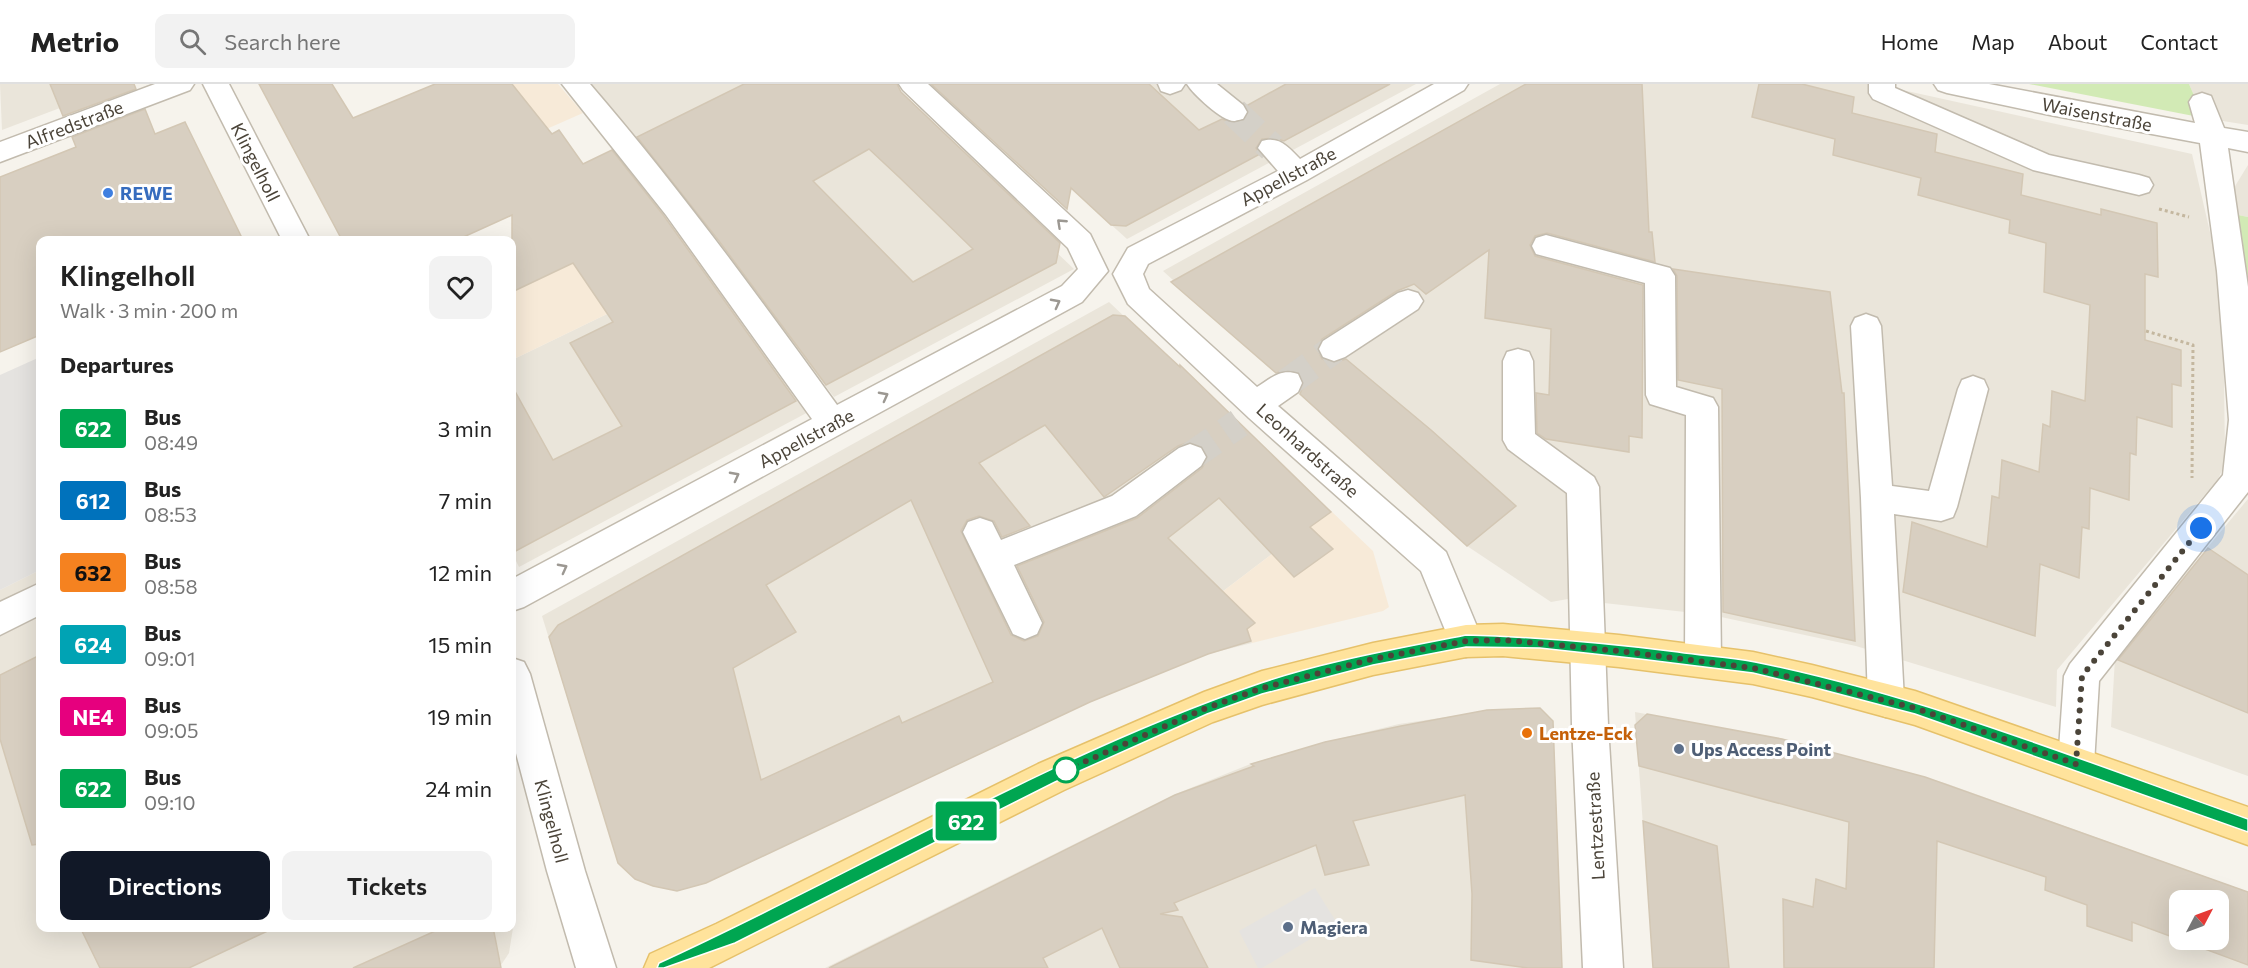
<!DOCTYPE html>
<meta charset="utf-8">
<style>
body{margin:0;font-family:Commissioner,sans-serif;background:#f2f2f2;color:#222;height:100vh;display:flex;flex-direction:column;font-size:22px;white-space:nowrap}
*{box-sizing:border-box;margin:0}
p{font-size:20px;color:#767676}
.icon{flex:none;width:33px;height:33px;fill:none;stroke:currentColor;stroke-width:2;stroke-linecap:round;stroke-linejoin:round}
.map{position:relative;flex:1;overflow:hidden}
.details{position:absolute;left:36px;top:152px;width:480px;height:696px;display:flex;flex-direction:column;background:#fff;border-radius:12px;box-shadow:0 6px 24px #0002}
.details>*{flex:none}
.badge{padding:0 12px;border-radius:4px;font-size:21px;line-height:39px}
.needle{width:39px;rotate:49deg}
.buttons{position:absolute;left:2169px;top:806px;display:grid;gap:12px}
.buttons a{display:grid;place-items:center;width:60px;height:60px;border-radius:12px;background:#fff;box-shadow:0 6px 24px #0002;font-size:30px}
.you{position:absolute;width:30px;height:30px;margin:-15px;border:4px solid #fff;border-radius:50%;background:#1a73e8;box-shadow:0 0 0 9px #1a73e833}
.map>.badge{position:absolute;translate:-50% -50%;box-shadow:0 0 0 3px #fff}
h2{padding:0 24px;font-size:22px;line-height:54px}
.round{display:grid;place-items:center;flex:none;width:63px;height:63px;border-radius:12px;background:#f2f2f2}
.headline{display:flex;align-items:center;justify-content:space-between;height:102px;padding:0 24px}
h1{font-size:28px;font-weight:600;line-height:45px}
.primary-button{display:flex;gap:12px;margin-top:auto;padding:12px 24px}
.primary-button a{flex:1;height:69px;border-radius:12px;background:#111827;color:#fff;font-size:24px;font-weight:600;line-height:69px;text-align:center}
.primary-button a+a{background:#f2f2f2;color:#222}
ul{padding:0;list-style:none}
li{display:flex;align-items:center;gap:18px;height:72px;padding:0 24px}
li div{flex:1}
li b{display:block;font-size:22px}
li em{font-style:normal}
li .badge{min-width:66px;font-weight:700;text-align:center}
header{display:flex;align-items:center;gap:36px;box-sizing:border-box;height:84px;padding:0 30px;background:#fff;border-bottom:2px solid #e0e0e0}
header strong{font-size:28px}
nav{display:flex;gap:33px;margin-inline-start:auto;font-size:21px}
.search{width:420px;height:54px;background:#f2f2f2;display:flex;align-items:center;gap:15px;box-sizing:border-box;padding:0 21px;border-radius:12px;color:#767676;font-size:22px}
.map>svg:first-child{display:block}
.residential{fill:#eae5da;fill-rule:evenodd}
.commercial{fill:#f7ead8}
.green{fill:#d2eab5}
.parking{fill:#e5e3e0}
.building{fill:#d8cfc1;stroke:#d3c7b4;stroke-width:1.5;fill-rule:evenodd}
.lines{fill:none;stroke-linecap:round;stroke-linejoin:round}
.minor-tunnel{stroke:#d4d0c8;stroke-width:29;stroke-dasharray:29 14;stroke-linecap:butt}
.minor-casing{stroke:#c2bbae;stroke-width:3}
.major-casing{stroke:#e6c16a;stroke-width:3}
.path{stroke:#c4b79f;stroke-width:3;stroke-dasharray:3 3;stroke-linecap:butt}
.minor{fill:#fff;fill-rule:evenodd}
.major{fill:#ffe39c;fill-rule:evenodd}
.oneway{stroke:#9c9892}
.line{fill:#00a651;stroke:#fff;stroke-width:1.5}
.walk{stroke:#4b4439;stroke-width:6;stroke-dasharray:0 10.8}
.shop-dot{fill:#3f7fe0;stroke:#fff;stroke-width:2}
.food-dot{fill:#e8710a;stroke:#fff;stroke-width:2}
.service-dot{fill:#5c6f8a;stroke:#fff;stroke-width:2}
.stop-dot{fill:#fff;stroke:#00a651;stroke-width:3}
.labels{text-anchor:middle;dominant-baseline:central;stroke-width:6;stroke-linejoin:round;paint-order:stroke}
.street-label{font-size:18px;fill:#4b4439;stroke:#fff}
.shop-label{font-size:18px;font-weight:bold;fill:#366cbe;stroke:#fff;text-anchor:start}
.food-label{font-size:18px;font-weight:bold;fill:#c56008;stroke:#fff;text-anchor:start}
.service-label{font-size:18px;font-weight:bold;fill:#4e5e75;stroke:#fff;text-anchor:start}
</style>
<header>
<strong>Metrio</strong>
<div class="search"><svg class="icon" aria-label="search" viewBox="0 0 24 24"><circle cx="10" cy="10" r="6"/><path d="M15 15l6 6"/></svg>Search here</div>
<nav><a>Home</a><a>Map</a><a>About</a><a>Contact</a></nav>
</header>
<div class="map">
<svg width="2248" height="884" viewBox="0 0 2248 884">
<rect width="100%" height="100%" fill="#f6f3ec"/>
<g class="residential">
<polygon points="0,0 123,0 2,46"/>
<polygon points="586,0 879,0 1074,185 834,313 631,53"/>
<polygon points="955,0 1416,0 1127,155"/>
<polygon points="1500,0 1875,0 2192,70 2218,183 2223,224 2225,372 2223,384 2218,395 2057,586 2056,623 1856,562 1712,531 1568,515 1551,518 1467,462 1163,187"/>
<polygon points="2189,0 2248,0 2248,41 2204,34"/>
<polygon points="2248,81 2248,133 2233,130 2229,112"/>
<polygon points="704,183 812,326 519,483 512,469 512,276"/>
<polygon points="1109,218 1330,426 1222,508 1239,525 1252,559 1208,570 1090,618 706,799 677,807 653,802 635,795 613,761 542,532"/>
<polygon points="2248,415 2248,692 2111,643 2115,574"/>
<polygon points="40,486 40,843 512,843 512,828 513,844 509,869 499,884 0,884 0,506"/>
<polygon points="1540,625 1553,637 1562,884 825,884 1173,711 1253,679 1326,658 1399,640 1487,627"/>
<path d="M 1635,628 L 1782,655 L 1945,699 L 2248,808 L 2248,884 L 1653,884 ZM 2180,816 L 2218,816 L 2218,855 L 2180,855 Z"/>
</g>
<g class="commercial">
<polygon points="435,0 558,0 583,29 458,84"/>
<polygon points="643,105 704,183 512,276 512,165"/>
<polygon points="1330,426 1373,467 1389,523 1383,527 1252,559 1239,525 1222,508"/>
</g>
<g class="green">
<polygon points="2029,0 2189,0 2204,34"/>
<polygon points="2233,130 2248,133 2248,194"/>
</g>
<g class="parking">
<polygon points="40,273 40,486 0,506 0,291"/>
<polygon points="1315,804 1337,839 1262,884 1258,884 1239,847"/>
</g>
<g class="building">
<polygon points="50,0 134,0 136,5 63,32"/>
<polygon points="259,0 332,0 353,34 435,0 512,0 552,50 559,46 583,80 612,66 664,132 796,317 512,469 512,302 553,376 622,342 570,259 613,238 573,179 512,208 512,131 457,156 342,156"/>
<path d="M 744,0 L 897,0 L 901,8 L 1060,159 L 1056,179 L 826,301 L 719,157 L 637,53 ZM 869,65 L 900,94 L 973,165 L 913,198 L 813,97 Z"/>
<polygon points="931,0 1149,0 1199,46 1222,35 1234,39 1243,37 1249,29 1246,22 1286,0 1390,0 1284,57 1274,54 1262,55 1256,64 1260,70 1126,142 1111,141 1071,104 1067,125"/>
<polygon points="1526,0 1642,0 1649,148 1652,148 1655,178 1547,149 1535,152 1530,161 1535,172 1643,201 1642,354 1629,352 1629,368 1546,355 1537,349 1536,309 1549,311 1551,245 1485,234 1489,166 1426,210 1414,200 1397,207 1322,255 1317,264 1322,275 1333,279 1346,275 1431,346 1516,422 1467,462 1300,310 1304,300 1300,289 1286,286 1276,289 1171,198"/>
<polygon points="1759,0 1802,0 1854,13 1852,29 1937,50 1935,68 2023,90 2021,111 2101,131 2101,125 2157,139 2158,193 2145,190 2145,256 2181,266 2181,302 2172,300 2172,343 2137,333 2136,371 2130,369 2129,416 2090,404 2089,445 2082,443 2079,494 2040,480 2035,552 1903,508 1912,438 1987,463 1992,412 1999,414 2002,376 2039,388 2043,340 2050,343 2052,307 2085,317 2090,221 2044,208 2046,159 2009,149 2010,136 1918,111 1921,94 1833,71 1835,55 1752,33"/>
<polygon points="145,25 155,50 185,38 243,156 40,156 40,251 0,268 0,93 76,63 72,53"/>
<polygon points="1673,185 1830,208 1842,309 1844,309 1855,557 1723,528 1722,305 1678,296 1677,192"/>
<path d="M 1113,231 L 1125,232 L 1180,283 L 1180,281 L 1331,428 L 1310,443 L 1333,465 L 1294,493 L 1219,414 L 1168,454 L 1255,539 L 1247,545 L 1251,557 L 1208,570 L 1090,618 L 706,799 L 677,807 L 653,802 L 635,795 L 618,779 L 549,553 L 558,541 ZM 1045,341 L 1104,413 L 1178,362 L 1189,358 L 1202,362 L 1208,374 L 1202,384 L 1137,434 L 1017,482 L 1044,538 L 1038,552 L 1024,557 L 1011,551 L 961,447 L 967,436 L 979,432 L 994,437 L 1002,453 L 1030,442 L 979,379 ZM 911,416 L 993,598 L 902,639 L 899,632 L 761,696 L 733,584 L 796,548 L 766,501 Z"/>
<polygon points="2208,464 2248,491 2248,629 2118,576"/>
<polygon points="40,571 40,760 32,761 0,655 0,591"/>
<polygon points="1540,624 1553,637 1562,884 1528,884 1471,876 1472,810 1465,711 1353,737 1369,781 1325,791 1316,761 1174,819 1178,826 1160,830 1182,833 1208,884 1120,884 1102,844 1043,874 1048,884 829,884 1175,711 1254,682 1251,680 1325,658 1401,642 1487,626"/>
<path d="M 1647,630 L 1782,655 L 1925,693 L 2248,808 L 2248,881 L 2132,838 L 2132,857 L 2087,842 L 2087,821 L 2045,806 L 2046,793 L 1937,757 L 1934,884 L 1784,884 L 1783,815 L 1813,823 L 1816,795 L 1846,805 L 1849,738 L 1639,682 L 1635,641 ZM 2180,816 L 2218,816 L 2218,855 L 2180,855 Z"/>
<polygon points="1643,737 1717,762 1729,884 1653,884"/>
<polygon points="80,843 276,843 189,884 100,884"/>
<polygon points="444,843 493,843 501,884 353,884"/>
</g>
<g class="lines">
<g class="minor-tunnel">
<polyline points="1234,28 1272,64"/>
<polyline points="1287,299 1334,265"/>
<polyline points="1190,373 1239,339"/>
</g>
<g class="minor-casing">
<g id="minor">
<polygon points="155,0 194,0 190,6 0,78 0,58"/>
<polygon points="203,0 229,0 310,156 282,156"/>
<path d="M 562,0 L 590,0 C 678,102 758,212 837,321 L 1062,202 L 1078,185 L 1068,164 L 903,6 L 899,0 L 928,0 L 1090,150 L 1108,187 L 1082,218 L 524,523 L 512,527 L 512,495 L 812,335 L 666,131 Z"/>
<polygon points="1158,0 1185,0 1181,6 1170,10 1161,7"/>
<path d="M 1187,0 L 1217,0 L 1243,21 L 1247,28 L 1243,35 C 1242,35 1235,37 1234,37 C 1222,37 1193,10 1187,0 Z"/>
<path d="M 1434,0 L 1468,0 L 1464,6 L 1307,96 L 1148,180 L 1143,190 L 1149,205 L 1257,303 C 1271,294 1281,284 1298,290 L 1302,299 L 1298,308 L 1278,322 L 1446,468 L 1483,557 L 1478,568 L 1466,573 L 1454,568 L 1421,487 L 1249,334 L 1128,220 L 1113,190 L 1128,164 L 1278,87 L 1258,64 L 1262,57 C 1280,52 1288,63 1300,75 Z"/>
<polygon points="1869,0 1895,0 1895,4 2049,71 2139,91 2149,94 2153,101 2149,108 2139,111 2033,86 1873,15 1869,9"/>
<polygon points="1934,0 1989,0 2195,39 2189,18 2193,12 2202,9 2211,12 2224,44 2248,48 2248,68 2228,64 2248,203 2248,408 2099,597 2094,680 2089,693 2076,698 2063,693 2058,680 2064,592 2070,580 2223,391 2229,336 2217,187 2200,59 2050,31 1947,9 1938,6"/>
<polygon points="1546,151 1670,184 1675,192 1676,303 1713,314 1718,323 1721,577 1715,588 1703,593 1691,588 1685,577 1686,331 1650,320 1646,311 1645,199 1536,170 1532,162 1536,154"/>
<polygon points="1408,206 1418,209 1423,217 1418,225 1345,273 1334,277 1323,273 1319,265 1323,257 1398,209"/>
<polygon points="1866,230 1877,234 1881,242 1892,402 1929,407 1958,305 1962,296 1973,292 1984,296 1988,305 1957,423 1953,433 1941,437 1894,430 1904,616 1899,628 1886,633 1873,628 1868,616 1861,414 1851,242 1855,234"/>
<polygon points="1518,265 1529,268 1533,277 1535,350 1594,393 1599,403 1608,641 1623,884 1583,884 1572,641 1567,409 1508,365 1503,356 1503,277 1507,268"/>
<polygon points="1190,360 1201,364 1206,373 1201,382 1136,432 1014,481 1042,539 1037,550 1025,555 1013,550 963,448 968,438 980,434 992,438 1001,456 1112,412 1179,364"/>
<polygon points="40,499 40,531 0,551 0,518"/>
<polygon points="512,574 524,578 530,590 585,787 616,884 576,884 547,787 512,654"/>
</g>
</g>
<g class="major-casing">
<polygon id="major" points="1503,540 1619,551 1753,568 1812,581 1915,607 2248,723 2248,761 1915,641 1812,613 1753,600 1619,583 1503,572 1466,573 1373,591 1262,621 1213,638 1064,706 709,884 644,884 650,870 716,840 1038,680 1204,608 1262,587 1373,559 1466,541"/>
</g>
<g class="path">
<polyline points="2159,125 2189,133"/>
<polyline points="2146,247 2193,261 2192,394"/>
</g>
<use href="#minor" class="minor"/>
<use href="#major" class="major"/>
</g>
<defs><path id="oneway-chevron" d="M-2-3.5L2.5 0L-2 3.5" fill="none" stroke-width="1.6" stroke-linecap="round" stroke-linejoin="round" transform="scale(1.5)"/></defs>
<g class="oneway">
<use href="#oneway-chevron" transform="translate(1061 139) rotate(-137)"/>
<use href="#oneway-chevron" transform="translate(1056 219) rotate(-28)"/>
<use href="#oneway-chevron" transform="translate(884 312) rotate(-28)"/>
<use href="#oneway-chevron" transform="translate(735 392) rotate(-28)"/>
<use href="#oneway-chevron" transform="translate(563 484) rotate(-28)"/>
</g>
<path class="line" d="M 1466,551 C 1537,553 1607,559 1678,568 C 1704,572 1730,573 1755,578 C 1924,612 2086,678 2248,735 L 2248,748 L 1915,630 L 1812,603 L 1753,589 L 1640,575 L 1540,564 L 1466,563 L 1373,581 L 1262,610 L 1207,630 L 1055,698 L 735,859 L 664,884 L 657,884 L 659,879 C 858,788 1051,671 1258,600 C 1325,577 1397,565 1466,551 Z"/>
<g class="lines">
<polyline class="walk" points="1066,686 1204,625 1262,604 1373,575 1466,557 1503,556 1619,567 1753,584 1915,624 2076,680 2082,592 2201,444"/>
</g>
<circle class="shop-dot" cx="108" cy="109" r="6"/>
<circle class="food-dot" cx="1527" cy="649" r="6"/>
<g class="service-dot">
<circle cx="1679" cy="665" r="6"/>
<circle cx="1288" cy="843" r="6"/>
</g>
<circle class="stop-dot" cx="1066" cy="686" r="12"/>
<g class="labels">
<g class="street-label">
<text transform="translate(2097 30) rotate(11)">Waisenstraße</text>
<text transform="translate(74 40) rotate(-21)">Alfredstraße</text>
<text transform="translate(256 78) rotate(63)">Klingelholl</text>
<text transform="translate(1288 92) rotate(-28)">Appellstraße</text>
<text transform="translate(806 354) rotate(-28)">Appellstraße</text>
<text transform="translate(1308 366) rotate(42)">Leonhardstraße</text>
<text transform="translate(552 737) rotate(75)">Klingelholl</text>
<text transform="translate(1595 742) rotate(-93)">Lentzestraße</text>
</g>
<g class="shop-label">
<text x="120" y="109">REWE</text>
</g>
<g class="food-label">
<text x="1539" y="649">Lentze-Eck</text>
</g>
<g class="service-label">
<text x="1691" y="665">Ups Access Point</text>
<text x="1300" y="843">Magiera</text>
</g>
</g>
</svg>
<div class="buttons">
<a><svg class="needle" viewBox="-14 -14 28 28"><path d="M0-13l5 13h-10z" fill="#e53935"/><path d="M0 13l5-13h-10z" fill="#767676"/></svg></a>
</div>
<div class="you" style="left:2201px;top:444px"></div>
<b class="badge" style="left:966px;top:737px;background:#00a651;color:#fff">622</b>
<section class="details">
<div class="headline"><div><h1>Klingelholl</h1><p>Walk · 3 min · 200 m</p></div><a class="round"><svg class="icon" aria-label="heart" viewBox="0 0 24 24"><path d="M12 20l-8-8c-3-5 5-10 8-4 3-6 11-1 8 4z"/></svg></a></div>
<h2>Departures</h2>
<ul>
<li><span class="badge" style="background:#00a651;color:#fff">622</span><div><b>Bus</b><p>08:49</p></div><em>3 min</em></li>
<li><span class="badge" style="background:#0072bc;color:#fff">612</span><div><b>Bus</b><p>08:53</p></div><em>7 min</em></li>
<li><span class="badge" style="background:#f58220;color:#111">632</span><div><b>Bus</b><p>08:58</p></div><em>12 min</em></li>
<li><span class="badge" style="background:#00a3b4;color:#fff">624</span><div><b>Bus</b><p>09:01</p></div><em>15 min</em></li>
<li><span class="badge" style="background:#e6007e;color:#fff">NE4</span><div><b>Bus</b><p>09:05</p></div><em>19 min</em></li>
<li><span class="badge" style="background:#00a651;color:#fff">622</span><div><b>Bus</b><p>09:10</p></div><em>24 min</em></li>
</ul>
<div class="primary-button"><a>Directions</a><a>Tickets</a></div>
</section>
</div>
